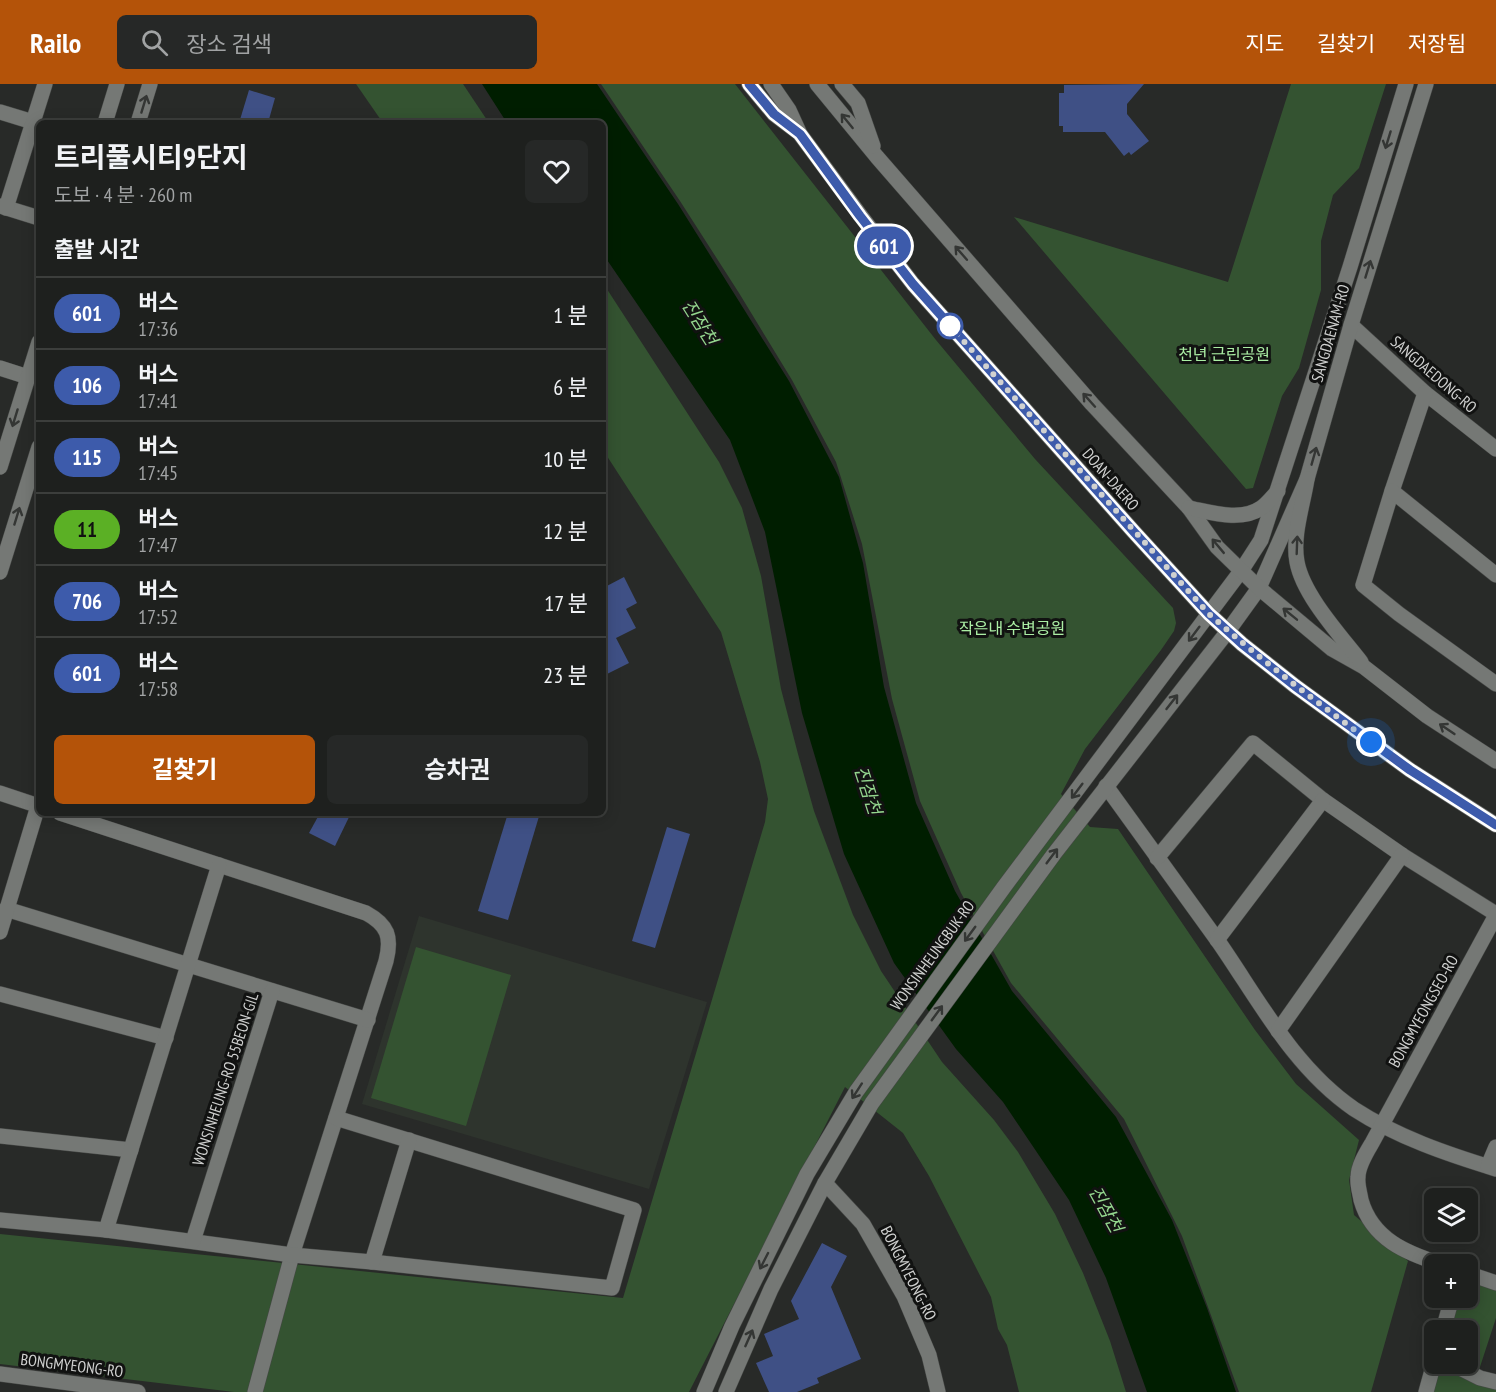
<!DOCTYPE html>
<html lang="ko">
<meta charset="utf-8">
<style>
body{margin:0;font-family:"PT Sans Narrow","Noto Sans KR",sans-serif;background:#262827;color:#f1f3f6;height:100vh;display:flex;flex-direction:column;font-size:22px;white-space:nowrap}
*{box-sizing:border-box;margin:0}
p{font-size:20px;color:#a1a3a4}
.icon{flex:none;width:33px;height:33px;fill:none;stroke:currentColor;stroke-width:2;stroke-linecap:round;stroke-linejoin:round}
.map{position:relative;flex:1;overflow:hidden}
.details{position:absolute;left:36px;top:36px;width:570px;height:696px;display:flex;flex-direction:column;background:#1e201e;border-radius:9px;box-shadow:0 3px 15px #0003,0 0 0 2px #3c3e3c}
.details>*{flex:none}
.badge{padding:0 12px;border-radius:20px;font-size:21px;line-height:39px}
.buttons{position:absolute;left:1424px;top:1104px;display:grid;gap:12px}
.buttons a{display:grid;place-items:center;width:54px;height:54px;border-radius:9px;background:#1e201e;box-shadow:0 3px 15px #0003,0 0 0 2px #3c3e3c;font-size:30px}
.you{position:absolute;width:30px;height:30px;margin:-15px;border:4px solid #fff;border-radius:50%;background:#1a73e8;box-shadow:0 0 0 9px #1a73e833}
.map>.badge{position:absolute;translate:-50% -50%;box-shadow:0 0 0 3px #fff}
h2{padding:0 18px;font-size:22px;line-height:54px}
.round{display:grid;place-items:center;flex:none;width:63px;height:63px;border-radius:9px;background:#262827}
.headline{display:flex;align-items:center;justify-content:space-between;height:102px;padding:0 18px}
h1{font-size:28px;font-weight:700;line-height:45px}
.cta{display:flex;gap:12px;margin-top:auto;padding:12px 18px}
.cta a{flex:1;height:69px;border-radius:9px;background:#b45309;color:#fff;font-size:24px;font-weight:700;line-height:69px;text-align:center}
.cta a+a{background:#262827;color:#f1f3f6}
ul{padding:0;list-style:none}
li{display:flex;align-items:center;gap:18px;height:72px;padding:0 18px;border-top:2px solid #3c3e3c}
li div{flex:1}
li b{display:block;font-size:22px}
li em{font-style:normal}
li .badge{min-width:66px;font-weight:700;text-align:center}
header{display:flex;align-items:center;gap:36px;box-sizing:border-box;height:84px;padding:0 30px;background:#b45309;color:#fff}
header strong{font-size:28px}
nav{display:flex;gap:33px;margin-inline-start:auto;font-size:21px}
.search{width:420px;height:54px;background:#262827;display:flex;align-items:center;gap:15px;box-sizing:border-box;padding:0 21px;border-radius:9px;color:#a1a3a4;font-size:22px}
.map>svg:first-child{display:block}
.built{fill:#2e342d}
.green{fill:#345331}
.water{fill:#001e00}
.building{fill:#3f5085}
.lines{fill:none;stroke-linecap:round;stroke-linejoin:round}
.minor-casing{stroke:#464846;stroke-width:16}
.tertiary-casing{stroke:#464846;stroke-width:16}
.secondary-casing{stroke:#464846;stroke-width:16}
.minor{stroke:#757875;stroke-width:15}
.tertiary{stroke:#757875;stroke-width:15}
.secondary{stroke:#757875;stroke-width:15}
.oneway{stroke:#343634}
.line-casing{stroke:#fff;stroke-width:14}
.line{stroke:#3d5bab;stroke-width:9}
.walk{stroke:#d0d1d0;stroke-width:6;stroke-dasharray:0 10.8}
.stop-dot{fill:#fff;stroke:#3d5bab;stroke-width:3}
.labels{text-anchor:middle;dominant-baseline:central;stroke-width:6;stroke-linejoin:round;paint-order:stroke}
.street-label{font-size:16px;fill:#d0d1d0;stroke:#111211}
.park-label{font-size:16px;fill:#abeea4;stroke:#111211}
.water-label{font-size:18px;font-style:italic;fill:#94d68e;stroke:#111211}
</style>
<header>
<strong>Railo</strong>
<div class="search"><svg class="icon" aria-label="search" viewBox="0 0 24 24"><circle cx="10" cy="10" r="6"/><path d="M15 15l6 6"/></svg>장소 검색</div>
<nav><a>지도</a><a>길찾기</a><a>저장됨</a></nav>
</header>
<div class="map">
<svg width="1496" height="1308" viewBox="0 0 1496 1308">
<rect width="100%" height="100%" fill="#282a28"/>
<polygon class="built" points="419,832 707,918 649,1105 362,1020"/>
<g class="green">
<polygon points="356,0 463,0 489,39 383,39"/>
<polygon points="601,0 735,0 936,256 1035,375 1173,524 1176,539 1174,547 1161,566 1085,665 1061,710 1090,743 1118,745 1255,946 1296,1000 1359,1056 1349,1096 1354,1131 1408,1177 1371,1308 1239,1308 1182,1152 1124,1035 1011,899 961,809 920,717 892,615 862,460 836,378 792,296 739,209 680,117"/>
<polygon points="1291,0 1386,0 1359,84 1333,111 1321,157 1321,206 1299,284 1282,312 1253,404 1246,405 1014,133 1228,198"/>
<polygon points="603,199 719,378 742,424 761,492 781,605 798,670 814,727 853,831 881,887 942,978 994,1036 1018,1068 1055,1130 1083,1189 1110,1257 1126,1308 1019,1308 1007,1261 998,1245 991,1213 929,1092 903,1049 845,1003 689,1308 234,1308 0,1280 0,1150 623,1214 765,738 768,715 760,678 721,548 603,366"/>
<polygon points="416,863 511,891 466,1042 371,1014"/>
<polygon points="1467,1193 1496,1204 1496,1234 1478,1289 1467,1280 1467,1246 1447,1246 1456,1214 1467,1214"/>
<path d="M 1437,1280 C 1447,1280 1484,1297 1496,1302 L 1496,1308 L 1429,1308 Z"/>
</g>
<polygon class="water" points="482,0 597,0 678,120 789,297 839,393 863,479 884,603 916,719 955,807 1012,907 1116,1033 1172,1136 1207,1224 1236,1308 1147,1308 1106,1194 1069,1116 1003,1018 956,965 894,879 844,770 802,629 765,448 730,356 603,170 603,39 507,39"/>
<g class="building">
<polygon points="1144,0 1127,20 1127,30 1149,57 1131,71 1129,68 1124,72 1105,48 1063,48 1063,42 1059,42 1059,9 1064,9 1064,1"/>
<polygon points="249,6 275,14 268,39 239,39"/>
<polygon points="624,493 637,519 626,525 636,544 616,554 629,579 603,592 603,504"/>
<polygon points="320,729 351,729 335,762 309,749"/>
<polygon points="508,729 540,729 508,836 478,827"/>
<polygon points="667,743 690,750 655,864 632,857"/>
<polygon points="822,1159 847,1172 831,1203 861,1275 817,1294 819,1299 797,1308 769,1308 756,1279 773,1272 764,1250 799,1235 791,1217"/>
</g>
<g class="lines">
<g class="minor-casing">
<g id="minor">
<polyline points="0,28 33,38"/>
<polyline points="0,122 39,134"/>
<polyline points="6,124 45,0"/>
<polyline points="1351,241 1425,309 1496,365"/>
<polyline points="0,284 28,293"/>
<polyline points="1425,309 1392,407 1363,501 1399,530 1496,600"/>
<polyline points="1392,407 1496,491"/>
<path d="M 1106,702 C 1143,754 1181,805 1218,857 C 1259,916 1293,983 1354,1025 C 1397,1053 1447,1070 1496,1085"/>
<polyline points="0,709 39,722"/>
<path d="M 60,729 L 366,829 C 388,841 392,853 386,877 L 292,1171 L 255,1308"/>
<polyline points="1157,774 1253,659 1323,716 1402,771 1496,830"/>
<polyline points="6,825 368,936"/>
<polyline points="0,848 38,722"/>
<polyline points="1217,856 1323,716"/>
<polyline points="0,910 166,954"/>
<polyline points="1278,947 1402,771"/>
<polyline points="0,1052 131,1066"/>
<polyline points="1488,1082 1496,1063"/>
<polyline points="825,1099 863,1140 904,1212 929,1271 938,1308"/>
<polyline points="0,1136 106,1146 292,1171 372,1178 612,1204 634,1126 336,1034"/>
<polyline points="106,1146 219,781"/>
<polyline points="193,1157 272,907"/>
<polyline points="372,1178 409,1056"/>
<path d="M 1441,1180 C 1406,1169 1372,1155 1361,1116 C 1360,1109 1357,1101 1358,1093 C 1358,1082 1366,1069 1372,1059 L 1496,831"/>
<polyline points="1467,1189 1496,1199"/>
<polyline points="1443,1246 1452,1214"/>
<polyline points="1452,1280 1480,1294 1496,1298"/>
<polyline points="0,1290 138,1308"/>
<polyline points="1426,1308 1434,1279"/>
</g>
</g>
<g class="tertiary-casing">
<g id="tertiary">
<polyline points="105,39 117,0"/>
<polyline points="138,39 150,0"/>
<polyline points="0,383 39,258"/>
<polyline points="0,488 39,363"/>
<polyline points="704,1308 732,1242 807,1090 856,1008 1004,803 1241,487 1261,456 1350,183 1406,0"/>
<polyline points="726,1308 771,1205 825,1099 872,1019 1054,770 1228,547 1259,504 1307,395 1351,241 1426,0"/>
</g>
</g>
<g class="secondary-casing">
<g id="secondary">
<polyline points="749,0 774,30 798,48"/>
<polyline points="771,0 789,26 800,50 860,131 913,200 1134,448 1209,530 1242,560 1295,602 1410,686 1496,741"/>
<polyline points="817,0 877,73 1092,320 1189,424 1217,463 1259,504 1332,565 1364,583 1427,632 1496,677"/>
<polyline points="842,0 858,19 873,62"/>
<path d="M 1307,395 C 1303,421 1292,452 1297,478 C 1303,511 1340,551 1361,578"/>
<path d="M 1189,424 C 1210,428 1241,438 1261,424 C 1267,420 1273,412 1278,407"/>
</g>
</g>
<use href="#minor" class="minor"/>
<use href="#tertiary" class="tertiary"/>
<use href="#secondary" class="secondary"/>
</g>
<defs><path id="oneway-shaft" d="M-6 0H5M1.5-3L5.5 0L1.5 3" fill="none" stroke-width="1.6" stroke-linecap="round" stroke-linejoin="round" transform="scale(1.5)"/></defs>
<g class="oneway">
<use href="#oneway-shaft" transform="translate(144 20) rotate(-73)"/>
<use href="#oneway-shaft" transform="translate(847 37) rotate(-129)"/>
<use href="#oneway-shaft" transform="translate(1388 56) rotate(107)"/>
<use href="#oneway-shaft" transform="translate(961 169) rotate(-131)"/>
<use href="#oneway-shaft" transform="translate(1368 185) rotate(-73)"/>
<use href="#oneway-shaft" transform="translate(1089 316) rotate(-132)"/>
<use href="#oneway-shaft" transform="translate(15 334) rotate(107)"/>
<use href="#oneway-shaft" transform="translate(1314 372) rotate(-74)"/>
<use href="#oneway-shaft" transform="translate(17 432) rotate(-73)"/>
<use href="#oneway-shaft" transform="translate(1297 461) rotate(-88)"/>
<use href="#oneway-shaft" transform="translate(1218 462) rotate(-130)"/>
<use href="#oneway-shaft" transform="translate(1290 530) rotate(-141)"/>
<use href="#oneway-shaft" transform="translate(1194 550) rotate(127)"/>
<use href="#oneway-shaft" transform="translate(1172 618) rotate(-52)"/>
<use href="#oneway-shaft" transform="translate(1447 645) rotate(-146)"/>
<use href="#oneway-shaft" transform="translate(1077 707) rotate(127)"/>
<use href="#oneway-shaft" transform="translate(1052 772) rotate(-53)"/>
<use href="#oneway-shaft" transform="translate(970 850) rotate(126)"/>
<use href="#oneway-shaft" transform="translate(937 929) rotate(-54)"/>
<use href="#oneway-shaft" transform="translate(857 1007) rotate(123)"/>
<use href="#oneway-shaft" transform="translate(764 1177) rotate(117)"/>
<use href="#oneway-shaft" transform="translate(749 1254) rotate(-66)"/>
</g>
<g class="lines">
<g class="line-casing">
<polyline id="line" points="749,0 774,30 800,50 860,132 913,200 1134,448 1209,530 1242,560 1295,602 1410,686 1496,741"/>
</g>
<use href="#line" class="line"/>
<path class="walk" d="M 950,242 L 1209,530 C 1261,576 1315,617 1371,658"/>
</g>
<circle class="stop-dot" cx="950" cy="242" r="12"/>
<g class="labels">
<g class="street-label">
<text transform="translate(1330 249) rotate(-74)">SANGDAENAM-RO</text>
<text transform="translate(1434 290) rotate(41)">SANGDAEDONG-RO</text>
<text transform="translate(1111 395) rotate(49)">DOAN-DAERO</text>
<text transform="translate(932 871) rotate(-54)">WONSINHEUNGBUK-RO</text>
<text transform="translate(1423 927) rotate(-61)">BONGMYEONGSEO-RO</text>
<text transform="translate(225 995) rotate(-72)">WONSINHEUNG-RO 55BEON-GIL</text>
<text transform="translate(909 1189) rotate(63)">BONGMYEONG-RO</text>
<text transform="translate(72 1281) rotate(7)">BONGMYEONG-RO</text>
</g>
<g class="park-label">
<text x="1224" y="270">천년 근린공원</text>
<text x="1012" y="544">작은내 수변공원</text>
</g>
<g class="water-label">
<text transform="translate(700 238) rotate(58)">진잠천</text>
<text transform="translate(868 706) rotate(72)">진잠천</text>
<text transform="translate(1106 1125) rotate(61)">진잠천</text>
</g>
</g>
</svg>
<div class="buttons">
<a><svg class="icon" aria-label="layers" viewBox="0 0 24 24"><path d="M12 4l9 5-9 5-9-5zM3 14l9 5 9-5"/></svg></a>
<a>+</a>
<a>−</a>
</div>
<div class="you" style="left:1371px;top:658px"></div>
<b class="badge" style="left:884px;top:162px;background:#3d5bab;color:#fff">601</b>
<section class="details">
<div class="headline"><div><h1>트리풀시티9단지</h1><p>도보 · 4 분 · 260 m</p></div><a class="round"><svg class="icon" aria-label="heart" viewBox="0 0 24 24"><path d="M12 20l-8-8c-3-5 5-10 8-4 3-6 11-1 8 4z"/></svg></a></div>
<h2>출발 시간</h2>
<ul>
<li><span class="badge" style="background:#3d5bab;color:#fff">601</span><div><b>버스</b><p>17:36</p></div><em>1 분</em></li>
<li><span class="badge" style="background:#3d5bab;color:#fff">106</span><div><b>버스</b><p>17:41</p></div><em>6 분</em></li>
<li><span class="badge" style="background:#3d5bab;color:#fff">115</span><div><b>버스</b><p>17:45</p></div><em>10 분</em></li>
<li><span class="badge" style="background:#5bb025;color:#111">11</span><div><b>버스</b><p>17:47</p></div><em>12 분</em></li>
<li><span class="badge" style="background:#3d5bab;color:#fff">706</span><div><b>버스</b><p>17:52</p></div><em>17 분</em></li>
<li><span class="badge" style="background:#3d5bab;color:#fff">601</span><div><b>버스</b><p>17:58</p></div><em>23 분</em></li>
</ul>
<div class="cta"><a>길찾기</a><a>승차권</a></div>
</section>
</div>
